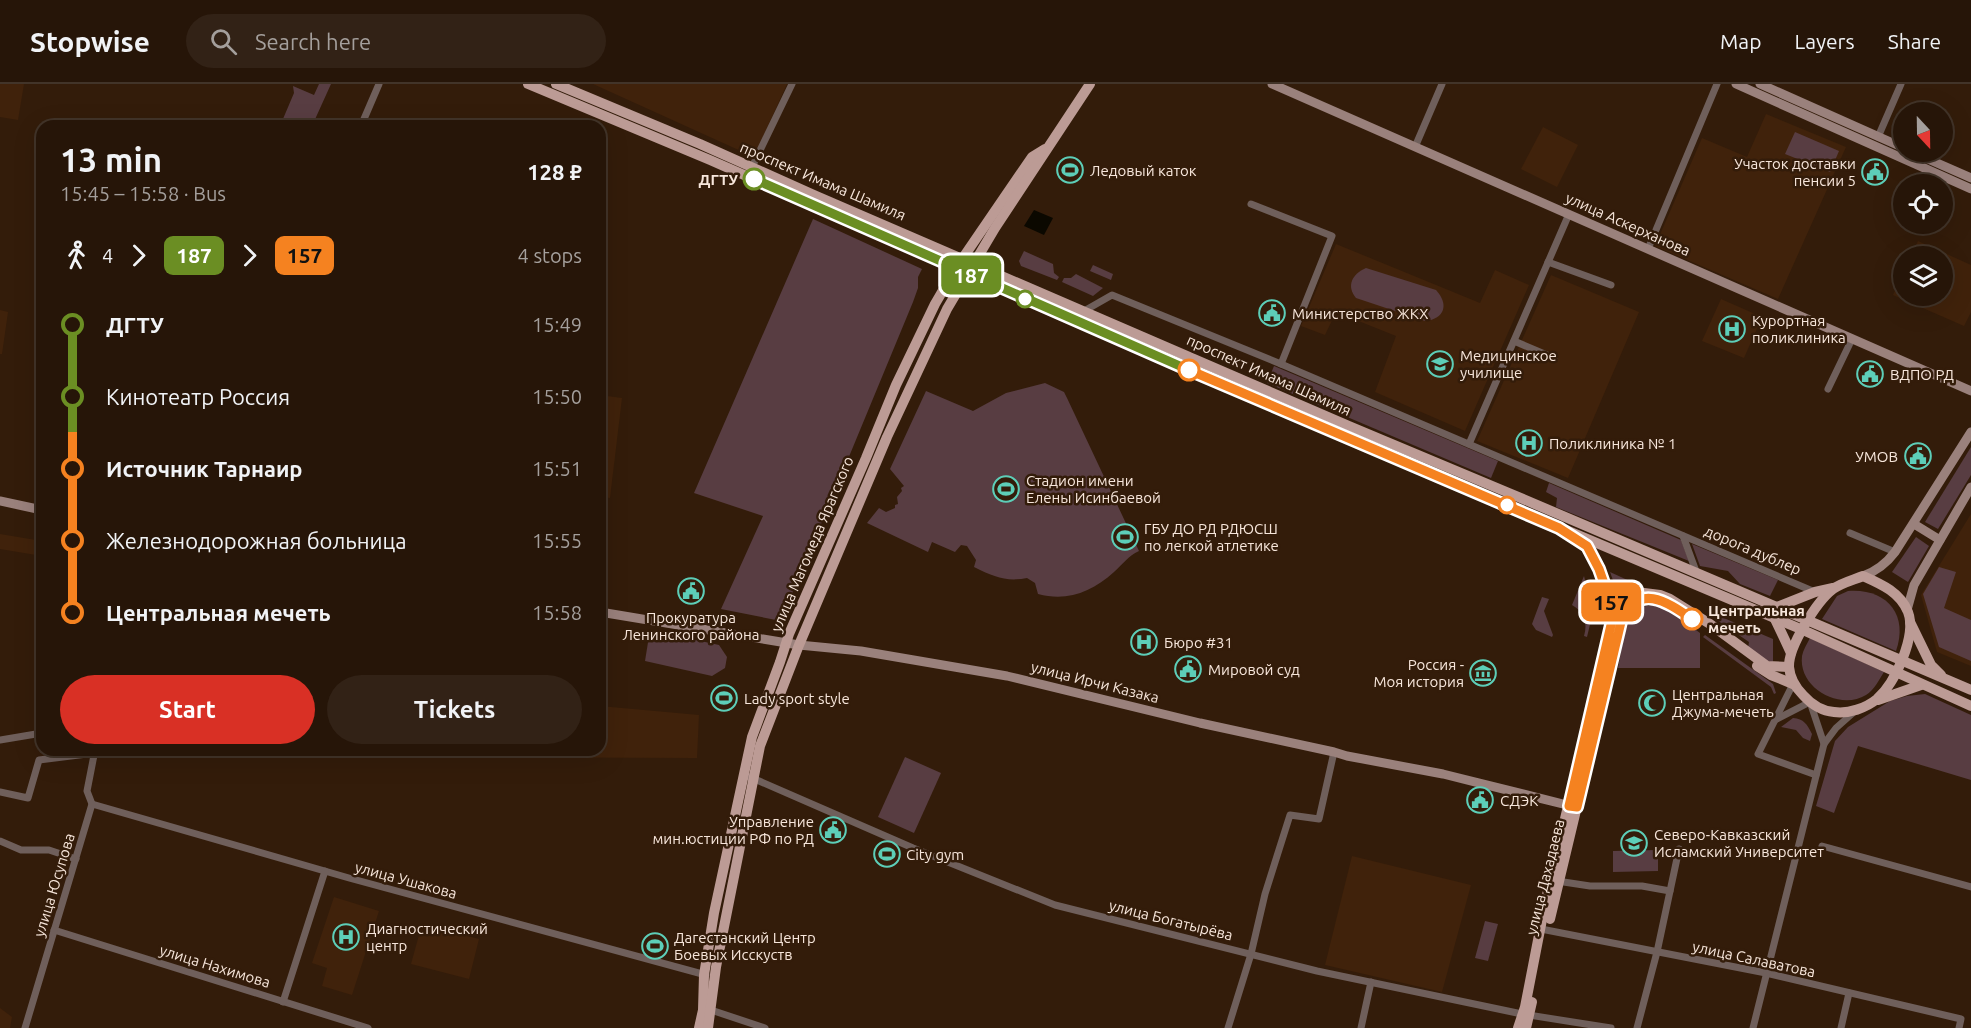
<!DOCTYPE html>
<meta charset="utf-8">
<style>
body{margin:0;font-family:Ubuntu,sans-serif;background:#322216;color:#f1f3f6;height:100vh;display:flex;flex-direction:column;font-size:22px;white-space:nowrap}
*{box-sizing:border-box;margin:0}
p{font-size:20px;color:#a49f9c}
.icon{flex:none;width:33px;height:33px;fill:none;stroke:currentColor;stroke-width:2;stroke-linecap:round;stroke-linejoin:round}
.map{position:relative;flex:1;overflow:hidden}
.panel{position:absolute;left:36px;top:36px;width:570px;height:636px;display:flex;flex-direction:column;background:#261508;border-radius:18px;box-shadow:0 6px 24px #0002,0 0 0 2px #423429}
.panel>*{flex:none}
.badge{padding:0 12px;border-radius:9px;font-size:21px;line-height:39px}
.needle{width:39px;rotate:158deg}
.buttons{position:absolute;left:1893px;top:18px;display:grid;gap:12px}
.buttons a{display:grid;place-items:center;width:60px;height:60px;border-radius:50%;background:#261508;box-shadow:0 6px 24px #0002,0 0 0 2px #423429;font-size:30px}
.map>.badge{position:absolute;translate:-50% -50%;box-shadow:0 0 0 3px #fff}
.legs{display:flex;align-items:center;gap:9px;height:66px;padding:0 24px;font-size:20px}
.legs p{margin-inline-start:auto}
.head{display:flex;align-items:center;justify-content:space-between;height:102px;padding:0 24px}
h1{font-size:33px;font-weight:700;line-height:45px}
.cta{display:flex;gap:12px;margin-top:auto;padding:12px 24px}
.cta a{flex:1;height:69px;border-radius:36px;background:#d93025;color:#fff;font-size:24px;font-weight:700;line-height:69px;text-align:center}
.cta a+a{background:#322216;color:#f1f3f6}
ul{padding:0 24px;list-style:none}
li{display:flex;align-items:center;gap:21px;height:72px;font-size:22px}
li i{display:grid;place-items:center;width:9px;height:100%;margin:0 8px;background:currentColor}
li i::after{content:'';width:15px;height:15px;margin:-8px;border:4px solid;border-radius:50%;background:#261508}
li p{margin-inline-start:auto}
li:first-child i{background:linear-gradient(#0000 50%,currentColor 0)}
li:last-child i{background:linear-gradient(currentColor 50%,#0000 0)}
header{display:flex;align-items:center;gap:36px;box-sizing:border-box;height:84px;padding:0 30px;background:#261508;border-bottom:2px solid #423429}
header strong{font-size:28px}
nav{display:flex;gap:33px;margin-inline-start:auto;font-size:21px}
.search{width:420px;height:54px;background:#322216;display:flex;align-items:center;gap:15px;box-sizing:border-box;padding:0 21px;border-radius:33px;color:#a49f9c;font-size:22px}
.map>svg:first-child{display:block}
.built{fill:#40220b}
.green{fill:#583d42}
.water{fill:#0b0800}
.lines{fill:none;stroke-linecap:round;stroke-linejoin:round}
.minor{stroke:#6f5f5b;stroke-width:7}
.secondary{stroke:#9a817c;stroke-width:9}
.primary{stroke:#bc9b95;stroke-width:10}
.line-1-casing{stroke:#fff;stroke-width:14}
.line-2-casing{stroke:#fff;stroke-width:14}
.line-1{stroke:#6b8e23;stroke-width:9}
.line-2{stroke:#f58220;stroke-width:9}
.stop-1-dot{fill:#fff;stroke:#6b8e23;stroke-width:3}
.stop-2-dot{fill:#fff;stroke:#f58220;stroke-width:3}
.labels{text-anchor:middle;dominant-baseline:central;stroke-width:5;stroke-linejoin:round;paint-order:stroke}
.poi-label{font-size:15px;fill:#f7e6db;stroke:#331c0a;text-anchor:start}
.stop-label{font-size:15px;font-weight:bold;fill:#f7e6db;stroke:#331c0a;text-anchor:end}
.street-label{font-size:15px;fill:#f7e6db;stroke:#331c0a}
</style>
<header>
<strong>Stopwise</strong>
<div class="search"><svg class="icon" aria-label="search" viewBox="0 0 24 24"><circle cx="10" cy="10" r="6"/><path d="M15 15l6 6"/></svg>Search here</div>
<nav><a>Map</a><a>Layers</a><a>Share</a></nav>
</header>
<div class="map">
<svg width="1971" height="944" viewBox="0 0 1971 944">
<rect width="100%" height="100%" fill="#331c0a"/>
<g class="built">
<polygon points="0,0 24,0 18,36 0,33"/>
<polygon points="593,0 787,0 754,73"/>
<polygon points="1766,30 1846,63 1778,215 1655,162 1702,54 1747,73"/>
<polygon points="1543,43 1578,61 1557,103 1521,85"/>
<polygon points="1918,157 1971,181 1971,228 1964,242 1893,211 1903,188 1904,212 1942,212 1942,172 1911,172"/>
<polygon points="1336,160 1480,219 1495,186 1529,201 1465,347 1375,308 1396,252 1336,228 1325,251 1301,242"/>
<polygon points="1551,191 1639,228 1568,394 1477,357"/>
<polygon points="1721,215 1762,233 1744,274 1702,257"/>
<polygon points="0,226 8,228 2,270 0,270"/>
<polygon points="600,311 622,314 610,414 600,413"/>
<polygon points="1971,430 1971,582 1937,568 1921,511"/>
<polygon points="0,450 42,457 42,472 0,465"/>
<polygon points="600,622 699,631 697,674 430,673 431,666 600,666"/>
<polygon points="1352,772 1471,801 1442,908 1325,881"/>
<polygon points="334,813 379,827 352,911 322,902 327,884 312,879"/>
<polygon points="422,840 479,855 469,895 411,880"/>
<polygon points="0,924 12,933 10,944 0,944"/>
</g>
<g class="green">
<polygon points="319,0 331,0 312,42 280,42 294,9 293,2 314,11"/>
<polygon points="1795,48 1839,67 1830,88 1785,70"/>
<polygon points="813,135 922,185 918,193 918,204 913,218 781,537 721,525 763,432 694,409"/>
<polygon points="1024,167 1053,180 1054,189 1059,193 1057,196 1021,182 1019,177"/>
<polygon points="1093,181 1113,190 1111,196 1090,187"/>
<path d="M 1366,184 L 1436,206 C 1449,220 1445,235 1425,237 L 1356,214 C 1346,202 1352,190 1366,184 Z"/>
<polygon points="1076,190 1103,204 1093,212 1062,198 1064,194 1071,194"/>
<polygon points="1274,282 1498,377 1491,394 1267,299"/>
<path d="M 1045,299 L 1064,308 L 1067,314 L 1139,467 C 1128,472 1123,480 1114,488 C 1092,508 1067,518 1038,510 L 1035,499 L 1027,494 C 1007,498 994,493 974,483 L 976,476 L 967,462 L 961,461 L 955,468 L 932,458 L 928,468 L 867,439 L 879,424 L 886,428 L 895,424 L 895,421 L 898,420 L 897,413 L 902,407 L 901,404 L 904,402 L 890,385 L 926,307 L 973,327 L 1006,309 Z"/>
<polygon points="1971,363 1971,391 1938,445 1925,438"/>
<polygon points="1549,399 1681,456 1689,477 1556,423 1557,414 1546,408"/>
<polygon points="1916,453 1929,462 1908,498 1892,488"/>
<polygon points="1692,460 1778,496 1770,512 1740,500 1728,487 1700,482"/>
<polygon points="1939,483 1956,488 1944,524 1971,536 1971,577 1939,563 1923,510"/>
<polygon points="1610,488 1634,499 1619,513"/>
<path d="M 1584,492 L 1593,528 L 1587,553 L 1584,552 C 1588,538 1584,528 1572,521 Z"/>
<path d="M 1848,507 C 1886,504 1909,530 1896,567 L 1822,535 L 1837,512 Z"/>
<polygon points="1542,513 1549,515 1544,527 1553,551 1552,553 1536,546 1532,540"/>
<path d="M 1652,521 L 1662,521 L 1700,549 L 1700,584 L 1618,584 C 1621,570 1625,537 1635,528 C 1639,523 1646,522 1652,521 Z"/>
<polygon points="1719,532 1773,555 1773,578 1766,577 1748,564 1749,558 1717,536"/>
<polygon points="650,546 719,561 727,573 725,584 712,592 645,577"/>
<polygon points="1705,551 1773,600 1776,609 1774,610 1771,603 1703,553"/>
<path d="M 1810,554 L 1884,588 C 1879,596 1874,606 1866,611 C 1840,627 1798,604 1802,572 C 1803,566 1807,560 1810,554 Z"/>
<polygon points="1925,610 1971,631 1971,696 1858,662 1834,729 1816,722 1835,657 1848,643 1890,617 1907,612"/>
<path d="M 1793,634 C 1804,635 1807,640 1812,650 L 1810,657 L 1803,654 L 1796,646 L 1781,643 Z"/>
<polygon points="905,673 941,689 914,749 878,733"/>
<polygon points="1658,766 1658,787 1613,788 1613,767"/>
<polygon points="1485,837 1498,840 1488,877 1475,874"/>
</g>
<polygon class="water" points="1034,126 1053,134 1044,151 1024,142"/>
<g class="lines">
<g class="minor">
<polyline points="361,42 379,0"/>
<polyline points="1878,53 1901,0"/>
<polyline points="1415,63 1442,0"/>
<polyline points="752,83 792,0"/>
<polyline points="1251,120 1332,152 1281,280"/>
<polyline points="1648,165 1717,0"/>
<polyline points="1548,178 1611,201"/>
<polyline points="1084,227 1112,211 1281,280 1815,508"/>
<polyline points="1514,257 1554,274"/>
<polyline points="1828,305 1852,255"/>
<polyline points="1469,360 1569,130"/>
<polyline points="1850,449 1895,468"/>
<polyline points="1683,452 1697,490"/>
<polyline points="1793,600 1758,670 1816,691"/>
<polyline points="1777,635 1810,618 1824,660"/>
<polyline points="0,656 42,649"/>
<polyline points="750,693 913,764 1055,821 1317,887 1522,930 1611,944"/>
<polyline points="0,708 28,714 39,676 95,669"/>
<polyline points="92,720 349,794 706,891"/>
<polyline points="0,757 21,766 49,766 76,775"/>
<polyline points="1822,762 1971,803"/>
<polyline points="1557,797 1590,802 1642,802 1670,807"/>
<polyline points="1541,845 1766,889 1961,935 1959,944"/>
<polyline points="54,846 368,944"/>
<polyline points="283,918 325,787"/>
<polyline points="708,925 765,944"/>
<polyline points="25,944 92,720 87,707 95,666"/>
<polyline points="1228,944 1251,870 1265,810 1290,731 1319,735 1334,668"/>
<polyline points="1361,944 1371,898"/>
<polyline points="1637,944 1657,868 1679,765"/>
<polyline points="1753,944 1824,660 1836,644 1854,628"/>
<polyline points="1841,944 1849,909"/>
</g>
<g class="secondary">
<polyline points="1272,0 1971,307"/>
<polyline points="1736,0 1971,105"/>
<polyline points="1760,0 1904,64"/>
<polyline points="1912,68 1971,94"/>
<polyline points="0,417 42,426"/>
<polyline points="1914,440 1940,456"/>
<path d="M 1863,492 C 1877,487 1886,480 1895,468 L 1971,348"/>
<polyline points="1907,526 1914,501 1971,403"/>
<polyline points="600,528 799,561 861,567 1007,592 1200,639 1334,668 1347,672 1443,690 1575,723"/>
</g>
<g class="primary">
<polyline points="528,0 710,76 1177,282 1803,546 1971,622"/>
<polyline points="556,0 700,60 814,111 1349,342 1509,409 1971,606"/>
<path d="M 1577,456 C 1600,471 1606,503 1614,528"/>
<path d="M 1863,492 C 1881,500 1900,508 1908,528 C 1917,552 1895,599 1877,615 C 1866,624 1849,630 1834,628 C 1822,627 1811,620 1803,611 C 1795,603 1790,595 1789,583 C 1788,563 1817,517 1833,505 C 1841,499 1853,496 1863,492 Z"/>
<polyline points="1777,523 1815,508 1833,504"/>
<polyline points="1775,535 1791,569"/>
<polyline points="1910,538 1931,581 1941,591"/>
<polyline points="1757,582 1771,591 1793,600"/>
<polyline points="1878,616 1921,601"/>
<polyline points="1550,835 1621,538 1625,528 1637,518"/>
<polyline points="699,944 703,926 704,891 714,829 752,653 780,578 789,550 866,374 896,301 935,220 956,184 1032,73 1045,65"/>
<polyline points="708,944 716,883 760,662 799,561 887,353 947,225 995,144 1090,0"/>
<polyline points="1518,944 1525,923 1546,815 1614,528 1631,514 1644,509 1660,511 1670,515 1710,540 1767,582 1789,583"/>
<polyline points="1526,944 1532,918"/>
</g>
</g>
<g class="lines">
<g class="line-1-casing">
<polyline id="line-1" points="754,95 1189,286"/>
</g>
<g class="line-2-casing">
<path id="line-2" d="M 1189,286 L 1559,444 L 1587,462 L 1599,485 L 1614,528 L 1569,722 L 1577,723 L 1621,538 C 1638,498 1666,517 1692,535"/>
</g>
<use href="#line-1" class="line-1"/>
<use href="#line-2" class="line-2"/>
</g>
<defs>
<g id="stadium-ring" transform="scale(1.35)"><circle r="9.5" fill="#331c0a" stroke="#5dceb8" stroke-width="1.5"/><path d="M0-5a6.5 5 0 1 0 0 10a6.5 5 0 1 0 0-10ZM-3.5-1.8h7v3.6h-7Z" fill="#5dceb8"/></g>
<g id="civic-ring" transform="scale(1.35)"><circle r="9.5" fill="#331c0a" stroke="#5dceb8" stroke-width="1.5"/><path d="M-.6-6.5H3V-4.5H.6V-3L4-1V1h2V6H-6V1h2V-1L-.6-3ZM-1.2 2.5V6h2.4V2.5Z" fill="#5dceb8"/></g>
<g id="hospital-ring" transform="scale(1.35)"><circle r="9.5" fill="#331c0a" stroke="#5dceb8" stroke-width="1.5"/><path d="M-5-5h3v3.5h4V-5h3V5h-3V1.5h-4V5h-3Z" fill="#5dceb8"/></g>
<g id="university-ring" transform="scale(1.35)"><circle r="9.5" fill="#331c0a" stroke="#5dceb8" stroke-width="1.5"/><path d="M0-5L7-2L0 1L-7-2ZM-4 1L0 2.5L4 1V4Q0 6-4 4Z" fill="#5dceb8"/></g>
<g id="museum-ring" transform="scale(1.35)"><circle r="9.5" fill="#331c0a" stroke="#5dceb8" stroke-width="1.5"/><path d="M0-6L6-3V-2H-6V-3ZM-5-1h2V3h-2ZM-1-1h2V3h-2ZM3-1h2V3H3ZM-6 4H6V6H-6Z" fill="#5dceb8"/></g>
<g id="mosque-ring" transform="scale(1.35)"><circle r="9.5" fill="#331c0a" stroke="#5dceb8" stroke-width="1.5"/><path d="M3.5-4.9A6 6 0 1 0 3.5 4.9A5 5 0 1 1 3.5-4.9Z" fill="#5dceb8"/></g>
</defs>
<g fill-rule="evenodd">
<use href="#stadium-ring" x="1070" y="86"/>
<use href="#civic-ring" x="1875" y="88"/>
<use href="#civic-ring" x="1272" y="229"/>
<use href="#hospital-ring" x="1732" y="245"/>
<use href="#university-ring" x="1440" y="280"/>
<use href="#civic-ring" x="1870" y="290"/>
<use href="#hospital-ring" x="1529" y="359"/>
<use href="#civic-ring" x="1918" y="372"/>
<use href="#stadium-ring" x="1006" y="405"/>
<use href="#stadium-ring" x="1125" y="453"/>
<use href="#civic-ring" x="691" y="507"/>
<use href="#hospital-ring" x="1144" y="558"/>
<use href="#civic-ring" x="1188" y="585"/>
<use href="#museum-ring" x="1483" y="589"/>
<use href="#stadium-ring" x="724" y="614"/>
<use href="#mosque-ring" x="1652" y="619"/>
<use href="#civic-ring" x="1480" y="716"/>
<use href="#civic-ring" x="833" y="746"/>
<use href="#university-ring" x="1634" y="759"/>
<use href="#stadium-ring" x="887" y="770"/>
<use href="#hospital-ring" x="346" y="853"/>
<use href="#stadium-ring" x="655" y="862"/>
</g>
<g class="stop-1-dot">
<circle cx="754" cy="95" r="10"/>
<circle cx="1025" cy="215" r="8"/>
</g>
<g class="stop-2-dot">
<circle cx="1189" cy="286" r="10"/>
<circle cx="1507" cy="421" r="8"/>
<circle cx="1692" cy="535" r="10"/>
</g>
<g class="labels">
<g class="poi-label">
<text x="1856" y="79" text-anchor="end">Участок доставки<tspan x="1856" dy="17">пенсии 5</tspan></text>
<text x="1090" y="86">Ледовый каток</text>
<text x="1292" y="229">Министерство ЖКХ</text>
<text x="1752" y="236">Курортная<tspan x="1752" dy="17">поликлиника</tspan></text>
<text x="1460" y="271">Медицинское<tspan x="1460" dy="17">училище</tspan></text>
<text x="1890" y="290">ВДПО РД</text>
<text x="1549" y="359">Поликлиника № 1</text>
<text x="1898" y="372" text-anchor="end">УМОВ</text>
<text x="1026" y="396">Стадион имени<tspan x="1026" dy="17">Елены Исинбаевой</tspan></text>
<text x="1144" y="444">ГБУ ДО РД РДЮСШ<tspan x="1144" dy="17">по легкой атлетике</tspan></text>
<text x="691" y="533" text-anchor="middle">Прокуратура<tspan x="691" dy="17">Ленинского района</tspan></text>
<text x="1164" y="558">Бюро #31</text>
<text x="1464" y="580" text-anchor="end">Россия -<tspan x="1464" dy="17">Моя история</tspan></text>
<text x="1208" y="585">Мировой суд</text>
<text x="1672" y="610">Центральная<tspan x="1672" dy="17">Джума-мечеть</tspan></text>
<text x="744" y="614">Lady sport style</text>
<text x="1500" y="716">СДЭК</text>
<text x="814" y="737" text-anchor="end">Управление<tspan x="814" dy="17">мин.юстиции РФ по РД</tspan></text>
<text x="1654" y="750">Северо-Кавказский<tspan x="1654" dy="17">Исламский Университет</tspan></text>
<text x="906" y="770">City gym</text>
<text x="366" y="844">Диагностический<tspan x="366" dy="17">центр</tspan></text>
<text x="674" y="853">Дагестанский Центр<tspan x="674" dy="17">Боевых Исскуств</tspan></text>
</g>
<g class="stop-label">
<text x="738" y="95">ДГТУ</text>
<text x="1708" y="526" text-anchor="start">Центральная<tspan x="1708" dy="17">мечеть</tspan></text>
</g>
<g class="street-label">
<text transform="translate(823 97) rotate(23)">проспект Имама Шамиля</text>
<text transform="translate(1628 140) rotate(24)">улица Аскерханова</text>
<text transform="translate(1269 291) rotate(24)">проспект Имама Шамиля</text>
<text transform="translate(812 460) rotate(-67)">улица Магомеда Ярагского</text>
<text transform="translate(1753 466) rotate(23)">дорога дублер</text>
<text transform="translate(1095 598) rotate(14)">улица Ирчи Казака</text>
<text transform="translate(1545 793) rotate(-76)">улица Дахадаева</text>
<text transform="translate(406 796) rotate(15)">улица Ушакова</text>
<text transform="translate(54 801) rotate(-73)">улица Юсупова</text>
<text transform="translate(1171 836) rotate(14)">улица Богатырёва</text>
<text transform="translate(1754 875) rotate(12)">улица Салаватова</text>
<text transform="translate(215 882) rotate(17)">улица Нахимова</text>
</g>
</g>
</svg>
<div class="buttons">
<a><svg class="needle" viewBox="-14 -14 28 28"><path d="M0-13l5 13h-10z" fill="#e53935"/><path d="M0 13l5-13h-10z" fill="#a49f9c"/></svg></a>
<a><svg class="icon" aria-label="locate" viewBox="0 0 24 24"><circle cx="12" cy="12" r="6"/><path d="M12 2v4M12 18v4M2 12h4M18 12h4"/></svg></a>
<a><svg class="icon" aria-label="layers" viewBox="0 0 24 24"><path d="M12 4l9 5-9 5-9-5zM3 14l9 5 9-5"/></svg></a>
</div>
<b class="badge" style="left:971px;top:191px;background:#6b8e23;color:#fff">187</b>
<b class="badge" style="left:1611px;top:518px;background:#f58220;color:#111">157</b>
<section class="panel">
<div class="head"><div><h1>13 min</h1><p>15:45 – 15:58 · Bus</p></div><b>128 ₽</b></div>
<div class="legs"><svg class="icon" aria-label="walk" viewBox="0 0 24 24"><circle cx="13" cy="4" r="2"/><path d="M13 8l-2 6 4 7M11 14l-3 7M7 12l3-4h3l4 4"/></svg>4<svg class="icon" aria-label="forward" viewBox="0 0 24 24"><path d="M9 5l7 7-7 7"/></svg><b class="badge" style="background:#6b8e23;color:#fff">187</b><svg class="icon" aria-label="forward" viewBox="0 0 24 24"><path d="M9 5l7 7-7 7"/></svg><b class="badge" style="background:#f58220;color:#111">157</b><p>4 stops</p></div>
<ul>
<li><i style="color:#6b8e23"></i><b>ДГТУ</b><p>15:49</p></li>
<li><i style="color:#6b8e23"></i><span>Кинотеатр Россия</span><p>15:50</p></li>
<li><i style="color:#f58220"></i><b>Источник Тарнаир</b><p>15:51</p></li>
<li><i style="color:#f58220"></i><span>Железнодорожная больница</span><p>15:55</p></li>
<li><i style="color:#f58220"></i><b>Центральная мечеть</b><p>15:58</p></li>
</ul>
<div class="cta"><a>Start</a><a>Tickets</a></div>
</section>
</div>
